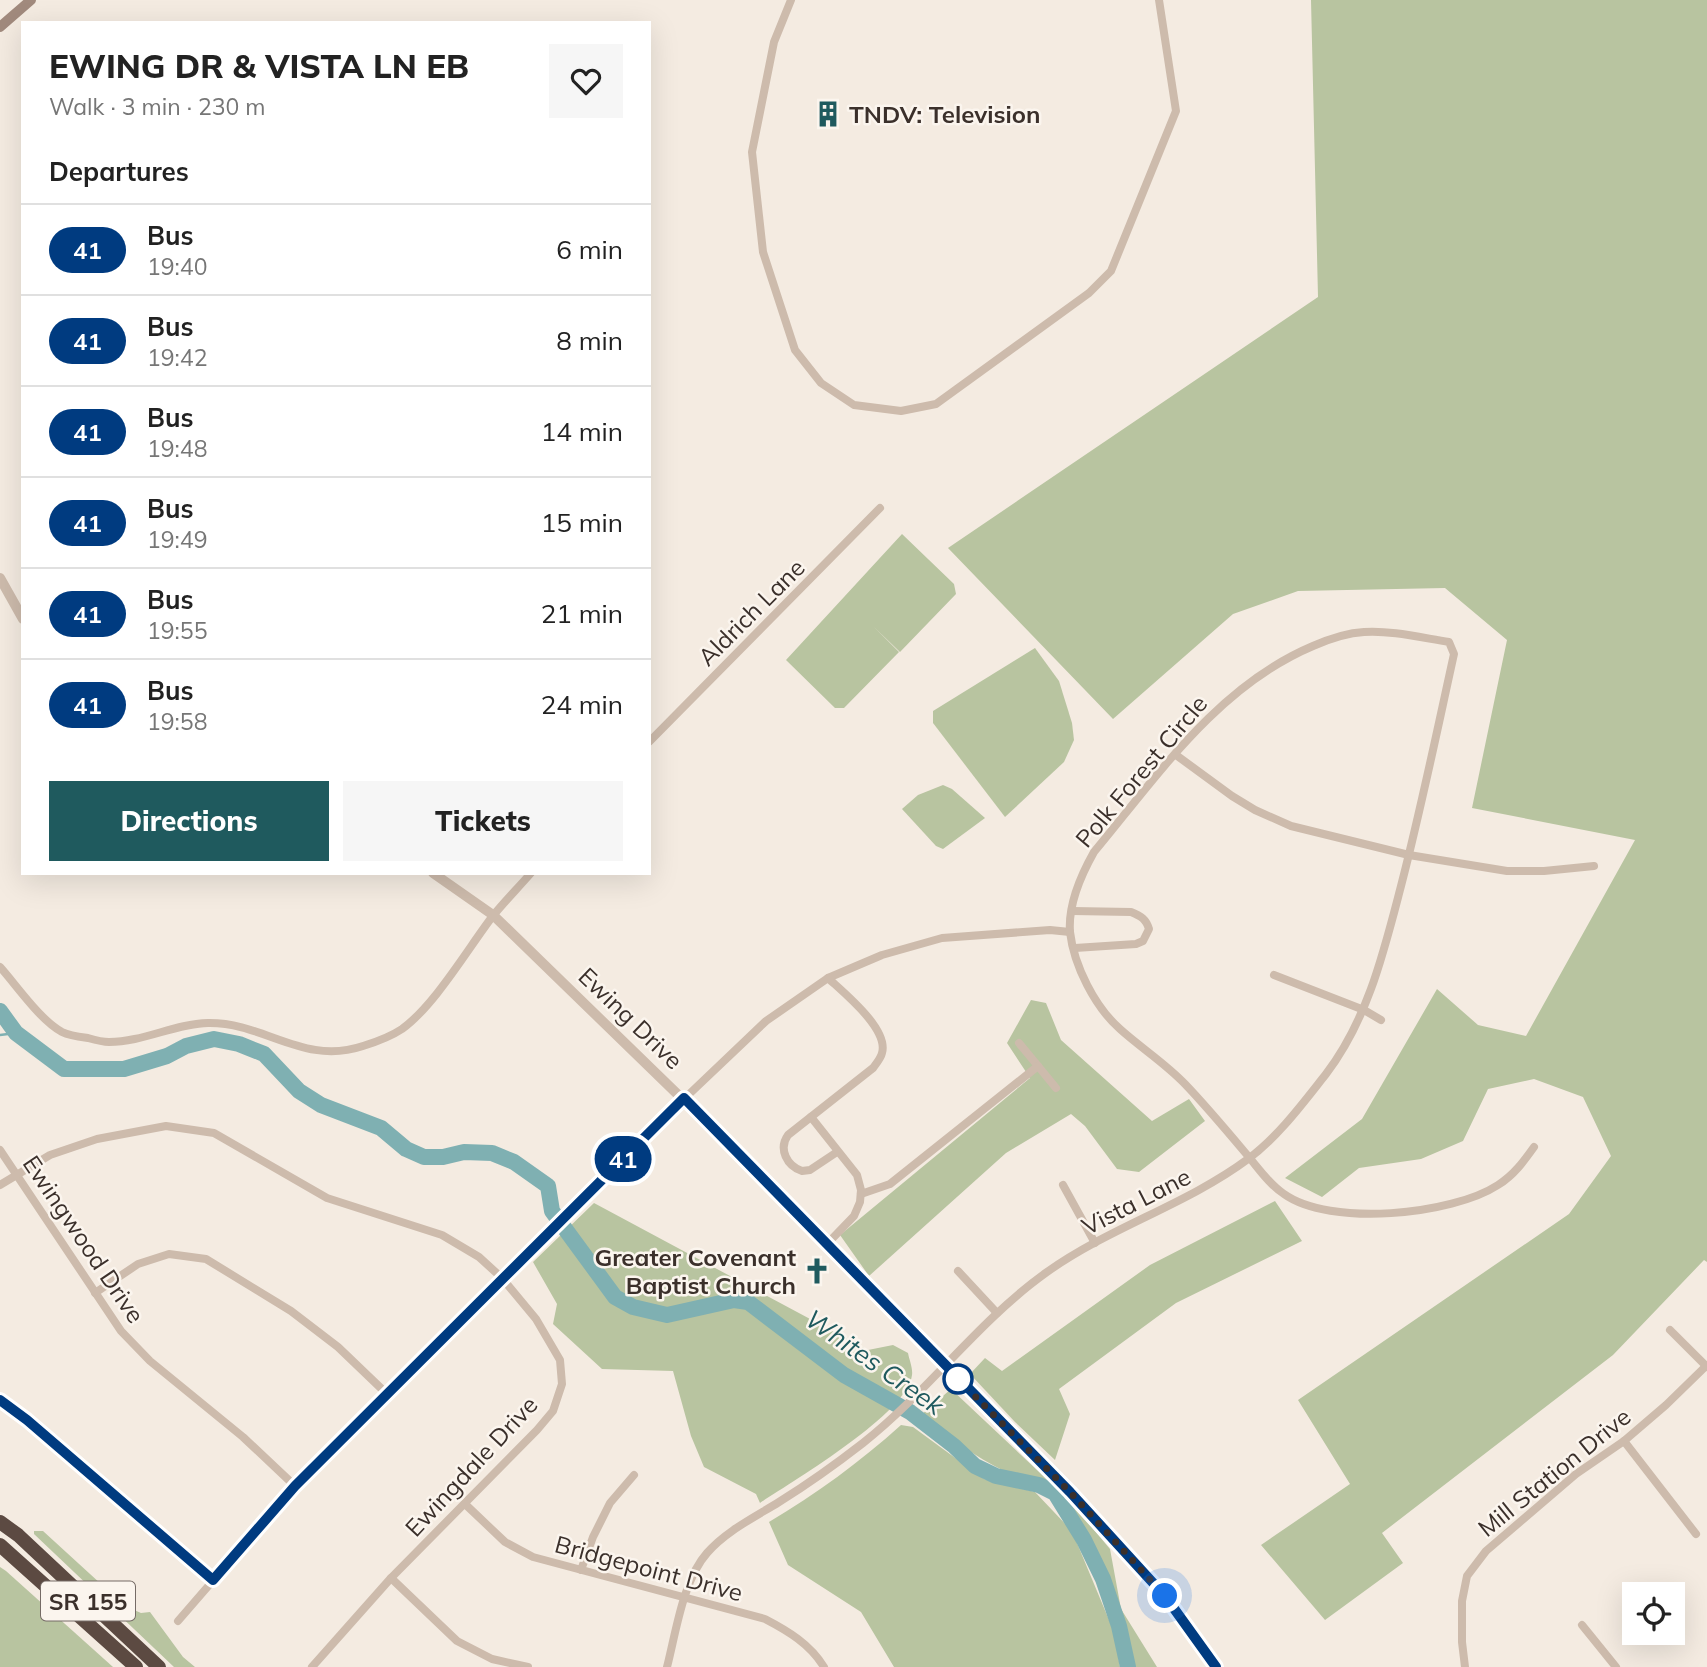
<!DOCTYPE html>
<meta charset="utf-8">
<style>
body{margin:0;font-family:Mulish,sans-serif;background:#f6f6f6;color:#222;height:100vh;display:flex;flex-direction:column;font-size:26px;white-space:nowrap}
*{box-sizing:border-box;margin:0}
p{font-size:23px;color:#767676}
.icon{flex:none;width:38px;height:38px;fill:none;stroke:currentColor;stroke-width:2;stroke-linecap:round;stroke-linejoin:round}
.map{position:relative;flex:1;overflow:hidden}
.side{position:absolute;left:21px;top:21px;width:630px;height:854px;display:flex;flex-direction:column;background:#fff;border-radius:0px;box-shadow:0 7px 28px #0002}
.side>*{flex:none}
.badge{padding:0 14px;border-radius:23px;font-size:24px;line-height:46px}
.buttons{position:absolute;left:1622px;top:1582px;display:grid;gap:14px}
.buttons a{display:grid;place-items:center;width:63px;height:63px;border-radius:0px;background:#fff;box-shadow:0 7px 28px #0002;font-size:35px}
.you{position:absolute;width:35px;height:35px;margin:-18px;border:5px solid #fff;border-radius:50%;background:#1a73e8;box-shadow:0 0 0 10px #1a73e833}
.map>.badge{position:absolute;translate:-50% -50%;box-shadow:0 0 0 4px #fff}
h2{padding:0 28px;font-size:26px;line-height:63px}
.round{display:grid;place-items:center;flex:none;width:74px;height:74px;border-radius:0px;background:#f6f6f6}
.headline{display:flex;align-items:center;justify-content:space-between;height:119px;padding:0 28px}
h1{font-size:33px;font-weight:800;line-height:52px}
.action{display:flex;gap:14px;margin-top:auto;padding:14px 28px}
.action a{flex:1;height:80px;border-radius:0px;background:#1f5a5e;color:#fff;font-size:28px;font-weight:800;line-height:80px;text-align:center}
.action a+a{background:#f6f6f6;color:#222}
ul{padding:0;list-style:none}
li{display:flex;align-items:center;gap:21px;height:91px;padding:0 28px;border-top:2px solid #e0e0e0}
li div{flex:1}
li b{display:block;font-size:26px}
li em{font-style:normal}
li .badge{min-width:77px;font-weight:700;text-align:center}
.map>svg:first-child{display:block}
.green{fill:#b8c4a0}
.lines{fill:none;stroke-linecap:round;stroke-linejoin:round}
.stream{stroke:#7fb0b2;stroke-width:2.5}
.river{stroke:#7fb0b2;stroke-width:16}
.minor{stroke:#cdbbac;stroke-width:8}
.tertiary{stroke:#cdbbac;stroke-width:10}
.secondary{stroke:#a18a7d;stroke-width:10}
.motorway{stroke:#5c4a42;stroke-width:14}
.line-casing{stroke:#fff;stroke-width:16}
.line{stroke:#003b80;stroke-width:10}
.walk{stroke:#3b302b;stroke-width:7;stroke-dasharray:0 12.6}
.stop-dot{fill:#fff;stroke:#003b80;stroke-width:3.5}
.labels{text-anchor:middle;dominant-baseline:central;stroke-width:5;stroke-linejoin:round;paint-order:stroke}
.shield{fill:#fbf5ee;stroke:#756b66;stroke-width:2}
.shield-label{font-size:23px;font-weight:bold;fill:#3b302b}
.poi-label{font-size:24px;font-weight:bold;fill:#3b302b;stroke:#fbf5ee;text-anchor:start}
.street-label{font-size:24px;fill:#3b302b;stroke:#fbf5ee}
.water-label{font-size:26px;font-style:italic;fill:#1f5a5e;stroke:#fbf5ee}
</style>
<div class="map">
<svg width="1707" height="1667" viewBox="0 0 1707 1667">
<rect width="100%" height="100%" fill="#f4ebe1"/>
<g class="green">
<polygon points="1311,0 1707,0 1707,1262 1704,1260 1613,1355 1382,1533 1403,1563 1325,1620 1261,1545 1350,1484 1298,1400 1569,1214 1611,1156 1583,1097 1534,1079 1488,1089 1463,1141 1421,1159 1359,1168 1322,1197 1285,1178 1362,1119 1437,989 1478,1025 1526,1036 1635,840 1472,808 1507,640 1445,588 1298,591 1233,614 1113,719 948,548 1318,297"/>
<polygon points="902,534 954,584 956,594 900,652 874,627 899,652 844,708 835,708 786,660"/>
<polygon points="1035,648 1059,681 1072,723 1074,740 1064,762 1005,817 933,723 933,711"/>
<polygon points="943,785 952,789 985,818 943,849 936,846 902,809 918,795"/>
<polygon points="1031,1000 1046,1003 1061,1040 1152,1121 1189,1099 1205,1121 1139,1172 1117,1169 1085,1126 1071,1114 1006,1153 869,1276 840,1235 1030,1078 1007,1043"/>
<polygon points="1275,1201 1302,1241 1176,1303 1059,1389 1070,1414 1055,1460 1015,1422 970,1374 985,1358 1002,1371 1150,1265"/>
<path d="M 594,1203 L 868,1350 L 893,1345 L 908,1353 C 909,1359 913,1368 912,1375 C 908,1413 793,1481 760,1503 L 756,1494 L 704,1467 L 691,1436 L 673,1371 L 602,1369 L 553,1324 L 557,1304 L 533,1262 Z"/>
<path d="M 951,1389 L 1070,1501 L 1110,1549 L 1121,1609 L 1157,1667 L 1133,1667 C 1120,1612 1098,1525 1052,1488 C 1040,1478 1020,1478 1006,1472 C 975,1457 948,1436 921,1415 Z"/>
<path d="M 901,1425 L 913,1427 L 984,1479 L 1035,1492 L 1072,1531 L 1114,1632 L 1120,1667 L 894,1667 L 861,1612 L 788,1565 L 769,1522 C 816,1494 860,1462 901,1425 Z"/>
<polygon points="34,1531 43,1531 125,1606 141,1613 150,1612 183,1657 195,1667 174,1667 34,1534"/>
<polygon points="0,1567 6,1571 113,1667 0,1667"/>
</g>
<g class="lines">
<polyline class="stream" points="0,1035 16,1033"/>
<polyline class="river" points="0,1011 16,1033 64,1069 124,1069 167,1056 186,1046 214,1039 239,1044 264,1054 299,1091 321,1105 381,1128 406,1149 424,1157 443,1157 464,1152 492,1153 514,1162 548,1186 552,1211 615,1297 633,1307 667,1315 734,1300 748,1302 844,1375 910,1412 954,1446 975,1466 996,1476 1039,1485 1055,1493 1084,1540 1103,1579 1119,1626 1128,1667"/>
<g class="minor">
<polyline points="791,0 774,42 752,152 763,252 795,350 821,383 854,405 901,411 936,404 1089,293 1111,271 1176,111 1159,0"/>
<polyline points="649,742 880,508"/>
<polyline points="1176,755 1232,796 1255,810 1291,826 1409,855 1507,871 1544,871 1594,866"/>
<path d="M 1073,911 L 1131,912 C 1141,916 1146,919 1149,929 L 1143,941 L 1136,944 L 1075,948"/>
<path d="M 0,967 C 17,986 40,1020 62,1032 C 70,1036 80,1037 88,1038 C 95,1040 103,1042 109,1042 C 143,1042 174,1024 208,1023 C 265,1022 303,1066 363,1046 C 376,1042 390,1037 402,1029 C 434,1006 467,950 492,917 C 504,902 518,888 531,873"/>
<polyline points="1274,975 1364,1010 1381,1020"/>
<path d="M 828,978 C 844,993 889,1029 882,1053 C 881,1058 876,1064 873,1068 L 788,1135 C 778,1149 787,1166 802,1171 L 810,1170 L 837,1152"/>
<polyline points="1019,1043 1038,1066"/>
<polyline points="811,1117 857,1175 861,1190 860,1202 854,1216 827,1244"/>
<polyline points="0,1150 121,1331 150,1361 243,1437 295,1486"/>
<polyline points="0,1185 50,1155 97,1139 166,1126 214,1133 327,1198 442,1235 479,1257 502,1278 536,1319 560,1360 562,1384 553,1411 537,1430 391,1578 312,1667"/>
<polyline points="1063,1185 1095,1243"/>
<polyline points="861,1194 890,1184 1038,1066 1056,1088"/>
<polyline points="958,1271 997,1313"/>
<polyline points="95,1293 138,1264 169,1254 206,1259 291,1311 338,1347 387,1394"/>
<polyline points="1670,1330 1707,1367"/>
<polyline points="0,1400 27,1420 213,1580"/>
<polyline points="1624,1441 1696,1534"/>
<path d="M 465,1504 L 505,1542 L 533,1557 L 765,1619 C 788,1631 810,1644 824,1667"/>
<polyline points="581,1570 593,1537 610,1503 634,1475"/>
<polyline points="391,1578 457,1641 492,1659 528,1667"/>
<polyline points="178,1621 295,1486 545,1236 684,1099 766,1021 828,978 882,955 942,938 1050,930 1070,932"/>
<polyline points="1582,1625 1616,1667"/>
<path d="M 667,1667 C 676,1632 683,1580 707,1553 C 726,1531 755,1517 779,1502 C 808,1484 836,1464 863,1443 C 929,1391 978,1321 1047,1272 C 1110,1227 1186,1205 1248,1159 C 1278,1137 1303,1103 1326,1074 C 1368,1019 1384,951 1401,886 C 1421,809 1437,731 1454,654 L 1449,642 C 1423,638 1390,630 1364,632 C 1346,633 1329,639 1313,646 C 1218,686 1158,775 1094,852 C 1081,875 1068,905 1070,932 C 1074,966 1095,1007 1120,1029 C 1141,1048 1165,1063 1185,1084 C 1207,1107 1227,1131 1248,1156 C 1259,1169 1269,1184 1284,1194 C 1330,1227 1452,1215 1498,1185 C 1514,1175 1524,1161 1534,1147"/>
<polyline points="1465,1667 1462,1642 1462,1601 1467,1576 1486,1551 1576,1474 1624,1441 1666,1405 1706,1366"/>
</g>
<g class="tertiary">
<polyline points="0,578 23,619"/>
<polyline points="433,873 493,915 770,1184 945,1366 1071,1492 1165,1596 1216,1667"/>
</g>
<polyline class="secondary" points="0,27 31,0"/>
<g class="motorway">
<polyline points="0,1522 18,1535 159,1667"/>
<polyline points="0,1545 136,1667"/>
</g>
</g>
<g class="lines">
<g class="line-casing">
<polyline id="line" points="0,1400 27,1420 213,1580 295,1486 684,1098 1070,1492 1165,1596 1216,1667"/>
</g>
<use href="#line" class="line"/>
<polyline class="walk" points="958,1379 1070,1492 1165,1596"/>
</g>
<defs>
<g id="building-bare" transform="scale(2.1)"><path d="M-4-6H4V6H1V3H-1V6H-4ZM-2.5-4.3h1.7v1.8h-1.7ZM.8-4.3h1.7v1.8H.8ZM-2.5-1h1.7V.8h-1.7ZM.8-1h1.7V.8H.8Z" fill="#1f5a5e" stroke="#fbf5ee" stroke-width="2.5" paint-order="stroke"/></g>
<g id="church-bare" transform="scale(2.1)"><path d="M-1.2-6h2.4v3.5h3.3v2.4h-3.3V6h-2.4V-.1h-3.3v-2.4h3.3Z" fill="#1f5a5e" stroke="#fbf5ee" stroke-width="2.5" paint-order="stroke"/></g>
</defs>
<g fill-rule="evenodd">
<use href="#building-bare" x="828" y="114"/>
<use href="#church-bare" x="817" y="1271"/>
</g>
<circle class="stop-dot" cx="958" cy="1379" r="14"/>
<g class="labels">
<rect class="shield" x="41" y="1581.5" width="94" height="39" rx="5"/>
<g class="shield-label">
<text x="88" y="1601">SR 155</text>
</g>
<g class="poi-label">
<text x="849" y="114">TNDV: Television</text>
<text x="796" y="1257" text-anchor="end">Greater Covenant<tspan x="796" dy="28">Baptist Church</tspan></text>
</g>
<g class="street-label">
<text transform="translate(751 612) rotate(-45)">Aldrich Lane</text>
<text transform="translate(1141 771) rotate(-50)">Polk Forest Circle</text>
<text transform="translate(631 1018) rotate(44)">Ewing Drive</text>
<text transform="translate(1136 1201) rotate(-27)">Vista Lane</text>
<text transform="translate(84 1239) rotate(56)">Ewingwood Drive</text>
<text transform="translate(471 1466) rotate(-47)">Ewingdale Drive</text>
<text transform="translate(1554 1472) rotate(-39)">Mill Station Drive</text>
<text transform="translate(649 1568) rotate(15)">Bridgepoint Drive</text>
</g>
<g class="water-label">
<text transform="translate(875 1362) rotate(35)">Whites Creek</text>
</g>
</g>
</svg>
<div class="buttons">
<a><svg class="icon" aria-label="locate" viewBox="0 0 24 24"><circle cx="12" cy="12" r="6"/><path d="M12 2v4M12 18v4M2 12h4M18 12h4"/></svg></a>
</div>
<div class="you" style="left:1165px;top:1596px"></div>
<b class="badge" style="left:623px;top:1159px;background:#003b80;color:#fff">41</b>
<section class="side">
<div class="headline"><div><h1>EWING DR &amp; VISTA LN EB</h1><p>Walk · 3 min · 230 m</p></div><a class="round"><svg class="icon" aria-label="heart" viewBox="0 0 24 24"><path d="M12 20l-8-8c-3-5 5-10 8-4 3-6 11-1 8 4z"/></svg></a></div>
<h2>Departures</h2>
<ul>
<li><span class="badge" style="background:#003b80;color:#fff">41</span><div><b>Bus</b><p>19:40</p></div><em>6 min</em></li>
<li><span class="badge" style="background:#003b80;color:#fff">41</span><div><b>Bus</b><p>19:42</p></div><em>8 min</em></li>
<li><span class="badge" style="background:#003b80;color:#fff">41</span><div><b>Bus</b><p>19:48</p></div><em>14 min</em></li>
<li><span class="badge" style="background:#003b80;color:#fff">41</span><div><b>Bus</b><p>19:49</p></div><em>15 min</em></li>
<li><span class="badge" style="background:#003b80;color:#fff">41</span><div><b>Bus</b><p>19:55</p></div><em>21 min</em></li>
<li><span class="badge" style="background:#003b80;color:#fff">41</span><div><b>Bus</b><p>19:58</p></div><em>24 min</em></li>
</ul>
<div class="action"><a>Directions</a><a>Tickets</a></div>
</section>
</div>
